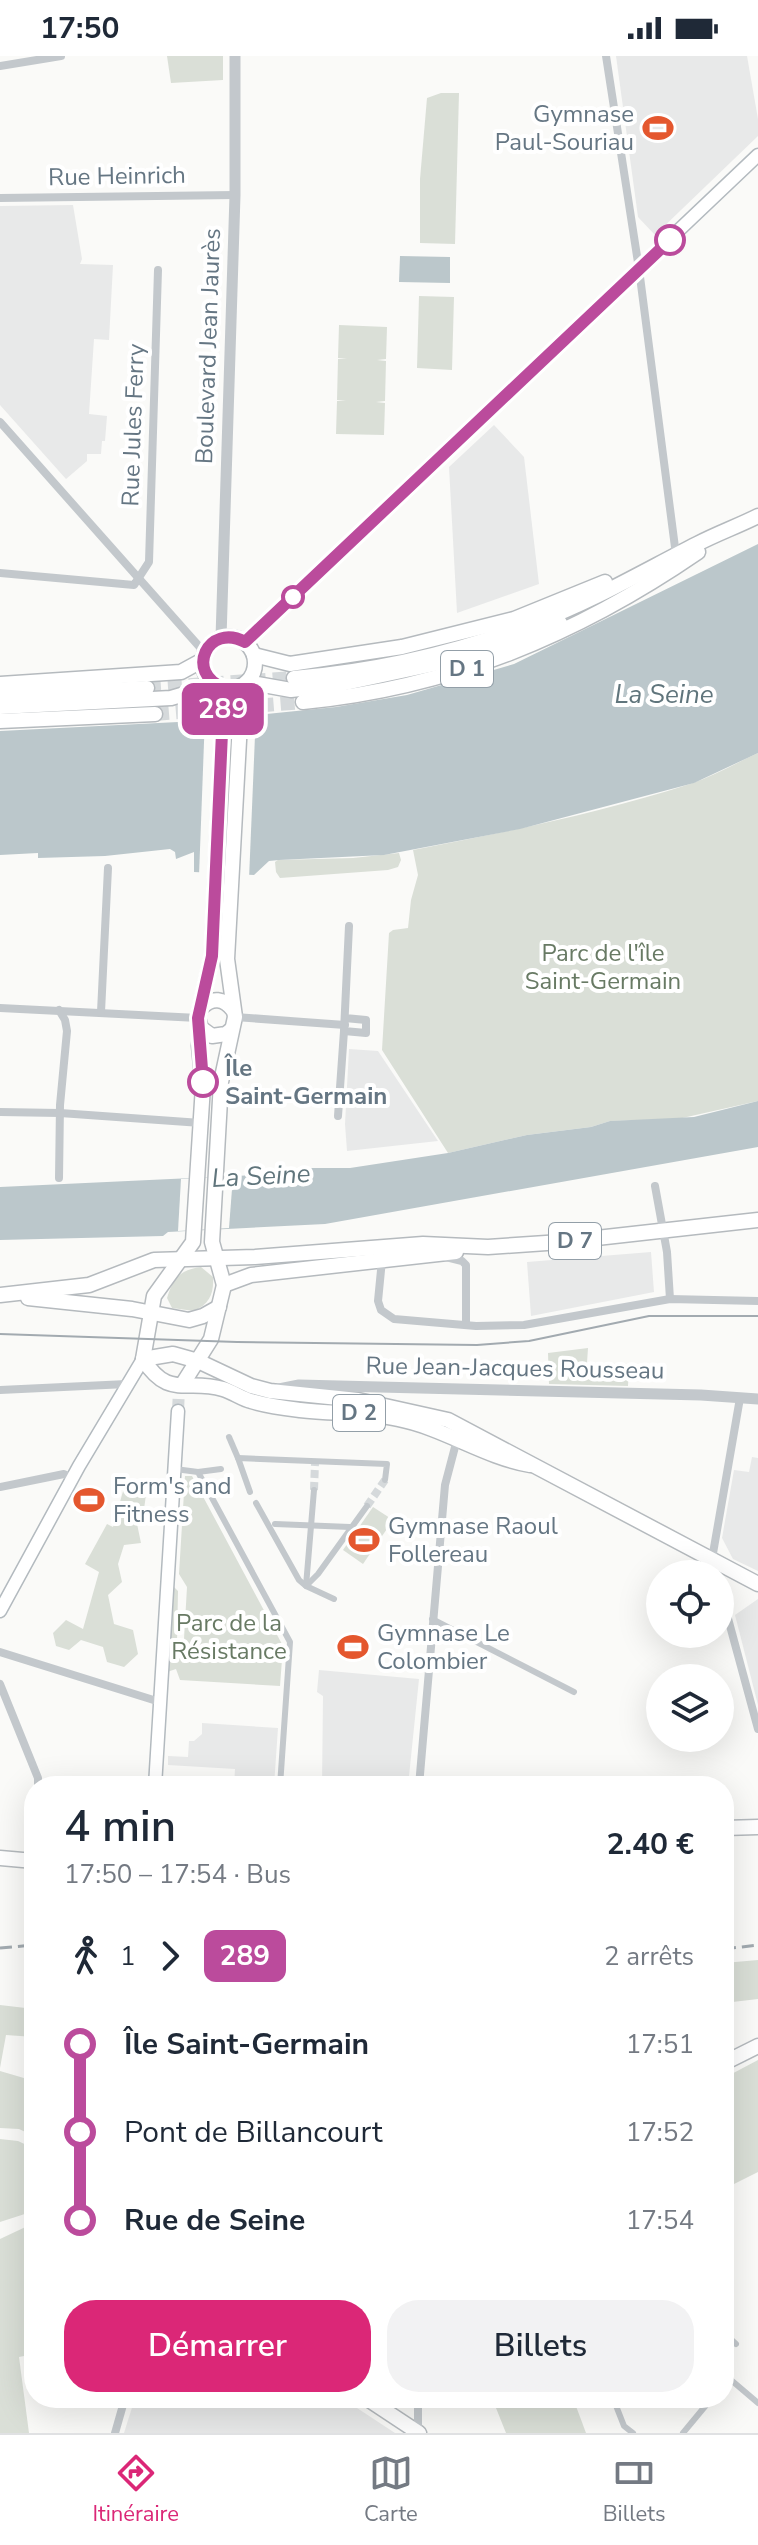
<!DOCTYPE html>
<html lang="fr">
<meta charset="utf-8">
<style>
body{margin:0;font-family:"Nunito Sans",sans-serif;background:#f2f2f3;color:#1f2937;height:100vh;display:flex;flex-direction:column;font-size:30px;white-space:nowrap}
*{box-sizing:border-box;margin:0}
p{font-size:26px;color:#747a83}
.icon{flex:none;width:44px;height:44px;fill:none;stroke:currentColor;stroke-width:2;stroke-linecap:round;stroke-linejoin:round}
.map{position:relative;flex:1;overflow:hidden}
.details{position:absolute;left:24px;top:1720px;width:710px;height:632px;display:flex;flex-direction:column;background:#fff;border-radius:32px;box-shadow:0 8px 32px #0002}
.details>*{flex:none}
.badge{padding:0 16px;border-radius:12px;font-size:28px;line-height:52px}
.buttons{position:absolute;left:646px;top:1504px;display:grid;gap:16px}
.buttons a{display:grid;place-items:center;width:88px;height:88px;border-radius:50%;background:#fff;box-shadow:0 8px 32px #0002;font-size:40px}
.map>.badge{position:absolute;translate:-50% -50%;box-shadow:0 0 0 4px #fff}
.legs{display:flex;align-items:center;gap:12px;height:88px;padding:0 40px;font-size:26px}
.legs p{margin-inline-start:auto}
.overview{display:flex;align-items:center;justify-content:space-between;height:136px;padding:0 40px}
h1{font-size:44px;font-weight:600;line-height:60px}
.action{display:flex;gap:16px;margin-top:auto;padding:16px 40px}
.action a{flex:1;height:92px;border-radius:32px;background:#db2777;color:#fff;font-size:32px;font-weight:600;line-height:92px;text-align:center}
.action a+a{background:#f2f2f3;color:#1f2937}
ul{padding:0 40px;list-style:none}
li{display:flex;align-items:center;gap:28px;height:88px;font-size:30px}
li i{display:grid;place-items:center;width:12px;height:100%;margin:0 10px;background:currentColor}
li i::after{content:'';width:20px;height:20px;margin:-10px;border:6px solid;border-radius:50%;background:#fff}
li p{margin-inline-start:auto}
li:first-child i{background:linear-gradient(#0000 50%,currentColor 0)}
li:last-child i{background:linear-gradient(currentColor 50%,#0000 0)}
.status{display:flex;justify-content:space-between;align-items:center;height:56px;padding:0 40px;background:#fff;direction:ltr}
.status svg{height:22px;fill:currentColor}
.tab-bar{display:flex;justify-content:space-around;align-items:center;height:112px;border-top:2px solid #e0e1e3;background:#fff;font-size:22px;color:#747a83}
.tab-bar a{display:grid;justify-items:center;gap:4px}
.tab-bar .selected{color:#db2777}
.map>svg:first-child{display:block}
.built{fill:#e8e9e9}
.green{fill:#dadfd7}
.water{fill:#bbc7cb}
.pier{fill:#fafaf8}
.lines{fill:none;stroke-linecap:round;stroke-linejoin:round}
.minor-tunnel{stroke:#d5d9db;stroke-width:8;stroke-dasharray:8 4;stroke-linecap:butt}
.secondary-tunnel{stroke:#d5d9db;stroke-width:12;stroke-dasharray:12 6;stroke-linecap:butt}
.primary-tunnel{stroke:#d5d9db;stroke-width:14;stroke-dasharray:14 7;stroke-linecap:butt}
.secondary-casing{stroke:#b3babf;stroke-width:15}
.primary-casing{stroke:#b5babe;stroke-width:17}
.pedestrian{stroke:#c3c8cc;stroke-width:6}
.minor{stroke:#c3c8cc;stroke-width:8}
.tertiary{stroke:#c3c8cc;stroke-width:11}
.secondary{stroke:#fff;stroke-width:12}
.primary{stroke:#fff;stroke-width:14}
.tram{stroke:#a2aab0;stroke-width:2}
.rail{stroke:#a2aab0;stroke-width:3;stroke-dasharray:12 6;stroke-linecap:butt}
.line-1-casing{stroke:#fff;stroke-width:18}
.line-1{stroke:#bb4b9c;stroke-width:12}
.stop-1-dot{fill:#fff;stroke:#bb4b9c;stroke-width:4}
.labels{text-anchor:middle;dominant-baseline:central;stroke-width:8;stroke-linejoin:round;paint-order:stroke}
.shield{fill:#fff;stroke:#939fa8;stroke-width:2}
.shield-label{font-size:22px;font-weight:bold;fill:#657683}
.poi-label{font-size:24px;fill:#657683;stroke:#fff;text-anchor:start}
.street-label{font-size:24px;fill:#657683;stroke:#fff}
.park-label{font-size:24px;fill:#687a64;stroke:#fff}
.stop-label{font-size:24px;font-weight:bold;fill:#657683;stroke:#fff;text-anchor:start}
.water-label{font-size:26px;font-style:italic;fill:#60757c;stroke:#fff}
</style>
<div class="status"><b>17:50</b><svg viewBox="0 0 49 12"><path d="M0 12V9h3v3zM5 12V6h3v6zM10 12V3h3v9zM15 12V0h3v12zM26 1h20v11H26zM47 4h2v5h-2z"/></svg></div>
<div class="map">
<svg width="758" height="2377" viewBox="0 0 758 2377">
<rect width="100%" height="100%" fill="#fafaf8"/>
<g class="built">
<polygon points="616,0 747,0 758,63 758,80 655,179 638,161"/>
<polygon points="73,149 82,203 80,208 113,209 109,284 94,283 89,358 107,360 105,385 102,385 101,398 87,398 87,405 66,423 0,349 0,150"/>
<polygon points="494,369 524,401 539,528 457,557 449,411"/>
<polygon points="349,993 378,995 438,1085 347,1095 345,1068"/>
<polygon points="651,1196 654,1236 531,1260 527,1206"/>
<polygon points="752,1401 758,1402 758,1515 733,1503 722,1482 734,1414 749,1416"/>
<polygon points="758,1543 758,1649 735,1559"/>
<polygon points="319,1614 419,1623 408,1730 322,1730 323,1640 317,1636"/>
<polygon points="202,1667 278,1672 274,1730 234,1730 235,1713 168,1709 168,1700 188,1701 189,1685 194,1685 202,1678"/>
<polygon points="135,2342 313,2342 357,2352 395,2377 124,2377"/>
</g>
<g class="green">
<polygon points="167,0 223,0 223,24 171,27"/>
<polygon points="441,37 459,37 455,188 420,187 420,123 427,42"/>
<polygon points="419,240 454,241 452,314 417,312"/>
<polygon points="339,269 387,271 386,303 377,304 386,305 385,345 376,346 385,347 384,379 336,378 337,345 346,344 337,344 338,303 347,303 338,302"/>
<path d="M 758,697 L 758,1045 L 678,1063 L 610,1065 L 591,1071 L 527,1079 L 448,1097 L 382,994 L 389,877 L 393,874 L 408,872 L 411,844 L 418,819 L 413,794 C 506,776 600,757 690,728 C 714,720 736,707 758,697 Z"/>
<polygon points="399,797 401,804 398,811 388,814 280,822 276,816 275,806 278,804 353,802"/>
<path d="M 201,1211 L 213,1221 C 214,1237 210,1248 194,1255 L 172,1252 L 167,1242 C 173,1222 180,1214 201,1211 Z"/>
<polygon points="588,1292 587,1307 629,1308 628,1330 549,1328 548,1297"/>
<polygon points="185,1420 192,1420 283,1590 280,1630 180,1624 176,1613 167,1616 173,1530 178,1535 177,1586 184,1583 187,1531 179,1518"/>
<polygon points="125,1428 147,1432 144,1453 138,1452 136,1463 141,1487 124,1489 118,1508 122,1526 108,1539 114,1568 133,1574 138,1598 124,1611 107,1606 103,1591 81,1584 69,1594 56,1590 53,1577 66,1564 83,1573 99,1516 85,1508 107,1468 113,1471"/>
<polygon points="373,1451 393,1464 363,1508 343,1494"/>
<polygon points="758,1904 758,1943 724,1947 724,1907"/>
<polygon points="0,1949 34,1953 34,1981 6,1979 0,2012"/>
<polygon points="758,2004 758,2116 724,2133 724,2022"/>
<polygon points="0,2015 34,2025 34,2080 19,2073 0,2072"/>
<polygon points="0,2083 18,2085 33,2092 34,2155 0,2166"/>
<polygon points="34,2167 34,2298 19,2301 29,2377 0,2377 0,2183"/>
<polygon points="492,2342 573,2342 586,2377 506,2377"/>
</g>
<g class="water">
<polygon points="400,200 450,201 450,227 399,226"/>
<polygon points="758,488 758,697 694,727 520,773 384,799 279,804 269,805 254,819 194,816 194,796 176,803 175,796 170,793 105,800 38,802 38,797 0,799 0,675 198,665 336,651 407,639 514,608"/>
<polygon points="758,1045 758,1091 325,1168 168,1176 163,1180 0,1184 0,1131 256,1119 308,1112 350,1112 448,1097 527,1079 591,1071 610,1065 694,1061"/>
</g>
<g class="pier">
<polygon points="256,656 249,823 199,820 205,660"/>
<polygon points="233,1120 229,1172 178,1175 181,1123"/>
</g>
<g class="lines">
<g class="minor-tunnel">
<polyline points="314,1434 315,1407"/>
<polyline points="367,1450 385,1424"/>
</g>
<polyline class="secondary-tunnel" points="178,1355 179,1334"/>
<g class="primary-tunnel">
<polyline points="147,632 294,622"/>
<polyline points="155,658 303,646"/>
</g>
<g class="secondary-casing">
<g id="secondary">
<polyline points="245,586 758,99"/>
<polyline points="0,1555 79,1410 143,1303"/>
<polyline points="155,1730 178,1355"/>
</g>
</g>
<g class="primary-casing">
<g id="primary">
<circle cx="229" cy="607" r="26"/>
<polyline points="254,599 290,608 402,591 514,563 605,526"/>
<path d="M 294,622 C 376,615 460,596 537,566 C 593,545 644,515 697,488 C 716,478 738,470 758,460"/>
<polyline points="247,626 291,634 336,629 467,601 560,567"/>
<polyline points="0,628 181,616 203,604"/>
<polyline points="224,632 212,900 198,962 201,972 212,980 226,978 231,974"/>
<polyline points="0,640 147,632"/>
<path d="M 303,646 C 450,632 577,579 698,496"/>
<polyline points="0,651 171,642 215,629"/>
<polyline points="0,665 155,658"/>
<path d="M 202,951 C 212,941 224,942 233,954"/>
<path d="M 201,972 L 199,990 L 203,1030 L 193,1186 L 154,1240 L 143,1303 C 169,1344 186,1322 223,1333 C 233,1336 242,1343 251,1345 C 267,1350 284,1352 300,1354 C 333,1358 365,1356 398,1363 C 444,1372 484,1401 530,1409"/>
<polyline points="224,1229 251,1219 456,1196"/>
<polyline points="0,1239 89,1229 154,1204 255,1201 423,1188 488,1191 561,1186 758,1164"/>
<polyline points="28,1242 132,1253 189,1264 203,1260 219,1251"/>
<polyline points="143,1303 173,1298 198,1305 251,1330 270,1335 358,1344 448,1364 758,1528"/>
<polyline points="182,1329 211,1283 224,1229 212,1186 221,1026 235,961 227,903 242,630"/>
<polyline points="724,1772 758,1771"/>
<polyline points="0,1802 34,1805"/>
<polyline points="724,2007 758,1990"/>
<polyline points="366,2342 419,2377"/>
</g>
</g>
<g class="pedestrian">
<polyline points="229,1381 238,1402"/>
<polyline points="175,1413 198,1416 290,1586 280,1730"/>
<polyline points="198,1416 221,1413"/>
<polyline points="314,1434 306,1530 334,1543"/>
<polyline points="250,1436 238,1402 387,1408 385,1424"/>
<polyline points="256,1447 299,1524 306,1530 318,1518 367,1450"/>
<polyline points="275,1468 350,1471"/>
<polyline points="432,1563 574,1636"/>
<polyline points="724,2277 736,2288"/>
<polyline points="724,2298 729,2282"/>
<polyline points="724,2307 731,2324 758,2347"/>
<polyline points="613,2342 624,2370 633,2377"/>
<polyline points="683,2377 712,2342"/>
</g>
<g class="minor">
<polyline points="606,0 639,213 676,499"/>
<polyline points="0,10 61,0"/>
<polyline points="0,142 235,139"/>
<polyline points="0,366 205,597"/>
<polyline points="0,517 134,529 149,506 158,214"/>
<polyline points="0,952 198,962"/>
<polyline points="59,954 65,964 67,975 60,1049 59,1122"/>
<polyline points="101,956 108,812"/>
<polyline points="235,961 345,969"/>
<polyline points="345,962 366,964 366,977 344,975 349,870"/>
<polyline points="0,1056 60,1057 201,1067"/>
<polyline points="338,1060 344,975"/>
<polyline points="655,1130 667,1196 670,1243"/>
<polyline points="446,1201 462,1205 466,1209 466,1269"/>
<polyline points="382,1204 378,1245 381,1254 394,1263 476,1270 524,1269 670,1243 758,1245"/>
<polyline points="0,1334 127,1328"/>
<polyline points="0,1431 64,1418 72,1422"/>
<polyline points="716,1518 712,1503 740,1342"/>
<polyline points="720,1533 758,1673"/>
<polyline points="0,1596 160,1646"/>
<polyline points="0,1628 38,1722 38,1730"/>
<polyline points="419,1730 445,1429 455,1391 461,1381"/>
<polyline points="418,2376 418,2342"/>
<polyline points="115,2377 125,2342"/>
</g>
<g class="tertiary">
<polyline points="221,582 235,139 235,0"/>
<polyline points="279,1333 299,1329 701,1339 758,1343"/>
</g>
<use href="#secondary" class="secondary"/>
<use href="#primary" class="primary"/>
<polyline class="tram" points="0,1278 237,1286 477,1289 529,1285 649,1260 758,1260"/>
<g class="rail">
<polyline points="0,1892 34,1889"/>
<polyline points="724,1893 758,1889"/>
</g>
</g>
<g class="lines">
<g class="line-1-casing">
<path id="line-1" d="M 203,1026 L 198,962 L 212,900 L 224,632 C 184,617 208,566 245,586 L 670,184"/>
</g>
<use href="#line-1" class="line-1"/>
</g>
<defs>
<g id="stadium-bare" transform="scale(2.4)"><path d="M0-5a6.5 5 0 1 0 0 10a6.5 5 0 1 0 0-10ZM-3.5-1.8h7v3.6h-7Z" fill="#e4572e" stroke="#fff" stroke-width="2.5" paint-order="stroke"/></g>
</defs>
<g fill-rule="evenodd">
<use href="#stadium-bare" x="658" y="72"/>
<use href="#stadium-bare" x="89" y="1444"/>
<use href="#stadium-bare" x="364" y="1484"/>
<use href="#stadium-bare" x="353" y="1591"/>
</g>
<g class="stop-1-dot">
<circle cx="670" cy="184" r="14"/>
<circle cx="293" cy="541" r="10"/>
<circle cx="203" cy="1026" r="14"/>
</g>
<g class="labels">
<g class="shield">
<rect x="441" y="595" width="52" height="36" rx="6"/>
<rect x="549" y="1167" width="52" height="36" rx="6"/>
<rect x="333" y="1339" width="52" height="36" rx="6"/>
</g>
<g class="shield-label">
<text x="467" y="613">D 1</text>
<text x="575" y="1185">D 7</text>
<text x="359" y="1357">D 2</text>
</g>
<g class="poi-label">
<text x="634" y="58" text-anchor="end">Gymnase<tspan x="634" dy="28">Paul-Souriau</tspan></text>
<text x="113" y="1430">Form's and<tspan x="113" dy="28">Fitness</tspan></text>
<text x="388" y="1470">Gymnase Raoul<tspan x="388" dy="28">Follereau</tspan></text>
<text x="377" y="1577">Gymnase Le<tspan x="377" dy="28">Colombier</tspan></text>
</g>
<g class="street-label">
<text transform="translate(117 120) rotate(-1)">Rue Heinrich</text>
<text transform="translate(208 290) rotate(-88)">Boulevard Jean Jaurès</text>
<text transform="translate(133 369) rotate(-88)">Rue Jules Ferry</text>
<text transform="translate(515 1312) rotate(1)">Rue Jean-Jacques Rousseau</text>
</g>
<g class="park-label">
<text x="603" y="897">Parc de l'île<tspan x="603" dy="28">Saint-Germain</tspan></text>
<text x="229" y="1567">Parc de la<tspan x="229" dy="28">Résistance</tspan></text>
</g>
<g class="stop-label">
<text x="225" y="1012">Île<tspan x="225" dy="28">Saint-Germain</tspan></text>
</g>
<g class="water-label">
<text x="664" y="638">La Seine</text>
<text transform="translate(261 1120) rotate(-3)">La Seine</text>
</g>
</g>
</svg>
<div class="buttons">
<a><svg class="icon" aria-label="locate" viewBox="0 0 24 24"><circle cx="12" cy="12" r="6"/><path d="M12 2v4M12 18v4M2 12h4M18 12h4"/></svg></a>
<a><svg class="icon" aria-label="layers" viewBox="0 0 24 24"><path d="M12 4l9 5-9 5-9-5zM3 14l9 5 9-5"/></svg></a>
</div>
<b class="badge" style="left:223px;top:653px;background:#bb4b9c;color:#fff">289</b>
<section class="details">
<div class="overview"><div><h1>4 min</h1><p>17:50 – 17:54 · Bus</p></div><b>2.40 €</b></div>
<div class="legs"><svg class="icon" aria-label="walk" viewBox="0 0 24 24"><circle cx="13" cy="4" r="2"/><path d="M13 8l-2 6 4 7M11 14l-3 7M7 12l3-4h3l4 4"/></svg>1<svg class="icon" aria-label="forward" viewBox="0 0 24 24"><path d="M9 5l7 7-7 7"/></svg><b class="badge" style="background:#bb4b9c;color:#fff">289</b><p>2 arrêts</p></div>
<ul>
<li><i style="color:#bb4b9c"></i><b>Île Saint-Germain</b><p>17:51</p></li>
<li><i style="color:#bb4b9c"></i><span>Pont de Billancourt</span><p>17:52</p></li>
<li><i style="color:#bb4b9c"></i><b>Rue de Seine</b><p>17:54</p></li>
</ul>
<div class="action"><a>Démarrer</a><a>Billets</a></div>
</section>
</div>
<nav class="tab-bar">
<a class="selected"><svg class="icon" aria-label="directions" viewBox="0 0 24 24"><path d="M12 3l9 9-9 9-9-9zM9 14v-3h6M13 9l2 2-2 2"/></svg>Itinéraire</a>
<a><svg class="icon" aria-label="map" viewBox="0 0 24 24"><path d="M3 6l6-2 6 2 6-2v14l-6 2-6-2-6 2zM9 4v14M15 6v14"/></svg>Carte</a>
<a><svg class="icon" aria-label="tickets" viewBox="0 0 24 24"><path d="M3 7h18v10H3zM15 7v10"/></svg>Billets</a>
</nav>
